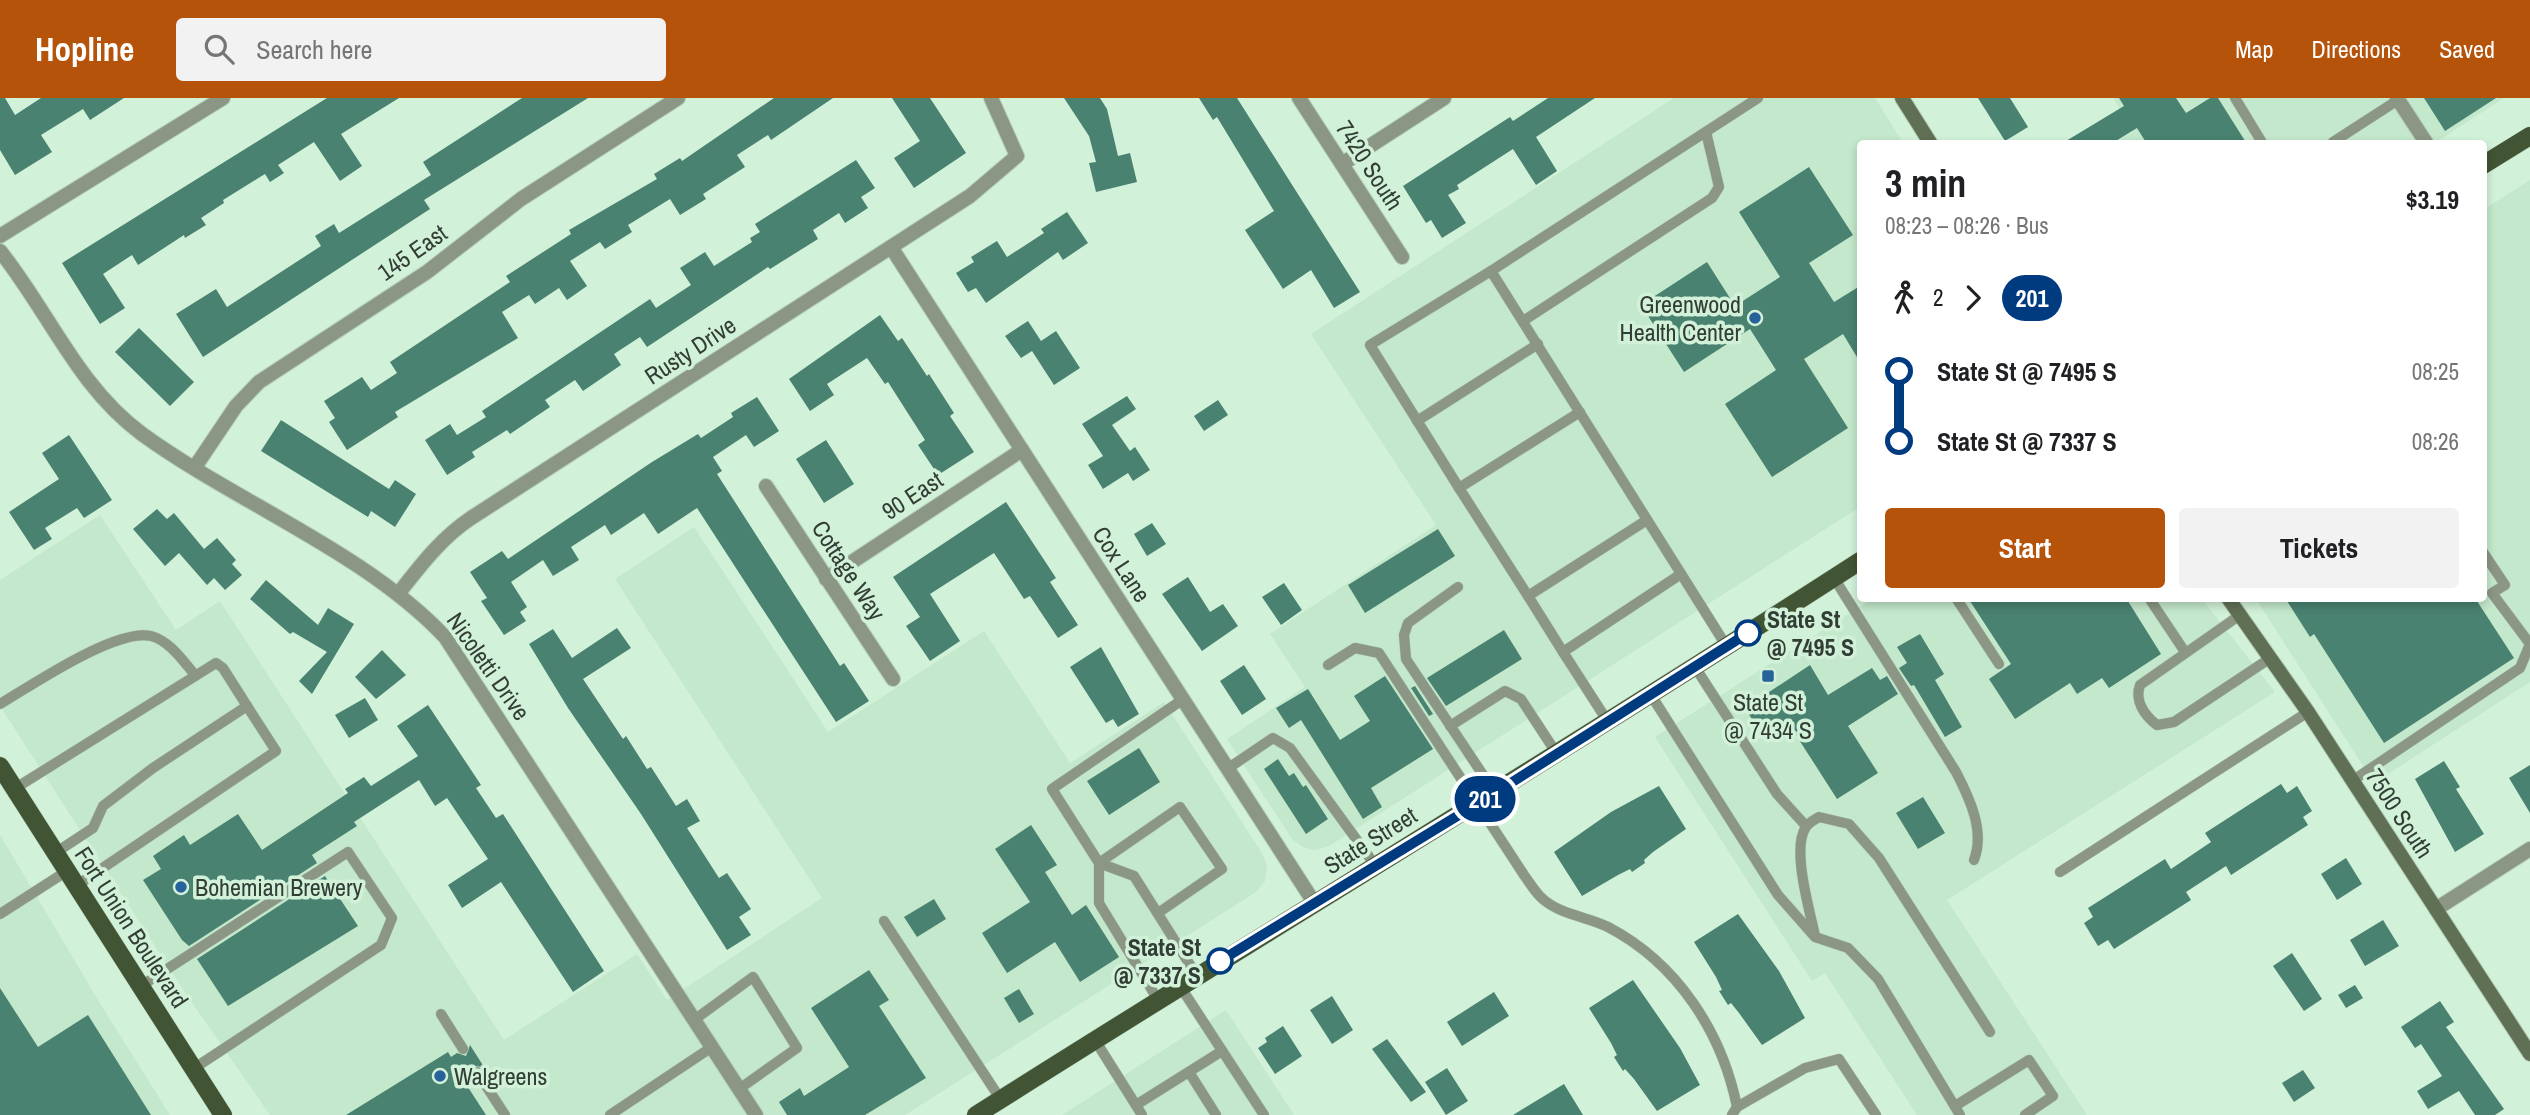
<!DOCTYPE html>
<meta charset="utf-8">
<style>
body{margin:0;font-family:"Archivo Narrow",sans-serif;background:#f2f2f2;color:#202124;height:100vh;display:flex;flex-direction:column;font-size:26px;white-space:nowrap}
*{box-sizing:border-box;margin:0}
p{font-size:23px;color:#757577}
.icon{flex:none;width:38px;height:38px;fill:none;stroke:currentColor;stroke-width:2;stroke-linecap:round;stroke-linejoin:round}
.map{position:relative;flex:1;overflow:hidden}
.panel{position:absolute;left:1857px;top:42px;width:630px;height:462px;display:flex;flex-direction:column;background:#fff;border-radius:7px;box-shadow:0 4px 10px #0003}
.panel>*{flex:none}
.badge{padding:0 14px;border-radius:23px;font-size:24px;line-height:46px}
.map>.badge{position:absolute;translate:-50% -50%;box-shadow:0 0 0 4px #fff}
.legs{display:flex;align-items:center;gap:10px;height:77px;padding:0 28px;font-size:23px}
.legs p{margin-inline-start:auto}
.head{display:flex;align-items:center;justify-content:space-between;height:119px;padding:0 28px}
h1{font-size:38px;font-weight:700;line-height:52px}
.primary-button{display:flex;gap:14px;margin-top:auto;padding:14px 28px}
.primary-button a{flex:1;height:80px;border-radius:7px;background:#b45309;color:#fff;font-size:28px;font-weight:700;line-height:80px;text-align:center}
.primary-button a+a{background:#f2f2f2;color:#202124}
ul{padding:0 28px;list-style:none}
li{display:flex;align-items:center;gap:24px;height:70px;font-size:26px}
li i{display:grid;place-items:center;width:10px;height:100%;margin:0 9px;background:currentColor}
li i::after{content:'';width:18px;height:18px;margin:-9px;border:5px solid;border-radius:50%;background:#fff}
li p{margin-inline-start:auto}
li:first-child i{background:linear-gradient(#0000 50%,currentColor 0)}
li:last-child i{background:linear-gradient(currentColor 50%,#0000 0)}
header{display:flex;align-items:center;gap:42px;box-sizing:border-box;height:98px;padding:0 35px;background:#b45309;color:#fff}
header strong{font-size:33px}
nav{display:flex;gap:38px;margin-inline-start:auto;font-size:24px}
.search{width:490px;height:63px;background:#f2f2f2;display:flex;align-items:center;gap:18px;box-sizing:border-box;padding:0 24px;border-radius:7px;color:#757577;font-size:26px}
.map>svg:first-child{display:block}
.built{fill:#c3e8cb}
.building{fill:#498270}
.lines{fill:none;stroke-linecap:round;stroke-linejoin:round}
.lane-casing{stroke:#b2cdb8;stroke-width:11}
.street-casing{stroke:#b2cdb8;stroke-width:16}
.secondary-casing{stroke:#b2cdb8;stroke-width:16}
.primary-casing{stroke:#b2cdb8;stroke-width:19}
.lane{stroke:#8b9684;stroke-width:10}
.street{stroke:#8b9684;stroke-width:14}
.secondary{stroke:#607054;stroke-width:14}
.primary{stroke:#415433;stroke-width:18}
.line-1-casing{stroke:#fff;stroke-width:16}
.line-1{stroke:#003b80;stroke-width:10}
.poi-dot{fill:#27639a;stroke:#d2f1d9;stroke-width:2.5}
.stop-1-dot{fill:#fff;stroke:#003b80;stroke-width:3.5}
.labels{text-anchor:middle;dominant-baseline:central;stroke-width:7;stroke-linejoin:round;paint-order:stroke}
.street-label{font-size:24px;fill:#323e35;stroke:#d2f1d9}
.poi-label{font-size:24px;fill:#323e35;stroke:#d2f1d9;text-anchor:start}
.stop-label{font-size:24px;font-weight:bold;fill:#323e35;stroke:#d2f1d9;text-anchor:start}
</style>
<header>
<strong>Hopline</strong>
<div class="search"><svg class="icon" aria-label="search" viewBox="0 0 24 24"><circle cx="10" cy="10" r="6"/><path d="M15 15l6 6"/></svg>Search here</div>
<nav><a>Map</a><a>Directions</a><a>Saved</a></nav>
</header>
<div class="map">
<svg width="2530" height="1017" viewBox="0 0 2530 1017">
<rect width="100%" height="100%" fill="#d2f1d9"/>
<g class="built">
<polygon points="1674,0 1875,0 1903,45 1860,46 1860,409 1329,748 1315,752 1303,749 1292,741 1227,641 1305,589 1270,536 1436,427 1311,236"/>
<polygon points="2113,0 2504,0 2433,46 2114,45 2134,33"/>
<polygon points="2530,82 2530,584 2374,685 2256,501 2483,500 2483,112"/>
<polygon points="100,417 176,532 220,503 504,942 637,856 667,902 822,800 615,481 694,429 828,634 984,533 1070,665 1164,604 1260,752 1267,767 1265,783 1256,794 905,1017 270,1017 184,893 0,608 0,482"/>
<polygon points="1872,501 2202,501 2275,594 1947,802 2087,1017 1917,1017 1825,875 1812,883 1655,639"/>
<polygon points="0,737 101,907 170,1017 0,1017"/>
<polygon points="1226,912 1294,1017 1062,1017"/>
</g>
<g class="building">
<polygon points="0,0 5,0 15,17 41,0 124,0 90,22 83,11 41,37 52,54 15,77 0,52"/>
<polygon points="327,0 399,0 341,36 362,68 340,83 314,44 278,67 284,75 270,84 265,76 223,102 224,105 201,120 206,127 185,140 184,137 138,167 132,157 103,176 125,210 100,226 62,165"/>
<polygon points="522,0 588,0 424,102 430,111 203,259 176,216 216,191 227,209 321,148 315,138 334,126 339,135 431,77 423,64"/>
<polygon points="774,0 833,0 771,42 768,37 737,57 745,69 703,96 706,101 680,117 670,101 628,127 632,134 605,151 600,144 570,163 587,188 567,202 559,190 535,206 529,197 502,214 518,240 395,314 398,319 347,352 329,324 335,320 324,303 362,279 371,292 397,275 390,264 510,184 506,178 571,136 569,132 657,81 654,76 680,60 682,63"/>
<polygon points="892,0 930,0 966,55 914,90 894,60 920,43"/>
<polygon points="1064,0 1100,0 1107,11 1118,58 1130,55 1137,84 1096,94 1089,65 1096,64 1089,38"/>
<polygon points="1199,0 1237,0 1360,194 1334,210 1311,172 1283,191 1245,132 1274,113 1217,19 1213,22"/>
<polygon points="1548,0 1595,0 1536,39 1557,73 1536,87 1513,51 1457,87 1459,91 1448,97 1466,125 1442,140 1431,122 1426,125 1403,88 1510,19 1513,23"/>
<polygon points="1978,0 2010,0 2028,29 2005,43"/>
<polygon points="2119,0 2176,0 2186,15 2210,0 2218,0 2247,46 2147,46 2137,30 2111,46 2061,46 2124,8"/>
<polygon points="2424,0 2496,0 2445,33"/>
<polygon points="856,62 875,90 861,99 868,110 845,125 839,115 813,132 818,141 770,171 768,169 647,249 640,239 614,256 621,267 583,293 575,282 545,302 550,309 510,336 507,332 472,354 475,359 447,377 425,342 450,326 457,337 486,319 482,313 650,201 656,210 691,187 680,170 705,154 714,168 752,144 750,140 760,134 755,126"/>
<polygon points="1809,69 1853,137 1809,165 1834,204 1860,188 1860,264 1843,236 1804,261 1848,330 1772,379 1725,306 1776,272 1750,231 1684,274 1641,207 1707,164 1735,208 1780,179 1739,114"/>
<polygon points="1067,114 1088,145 1063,162 1058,154 986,205 976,190 968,194 956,175 974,164 971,159 997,143 1007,159 1044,135 1041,131"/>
<polygon points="880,217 898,243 902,240 927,278 929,276 954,315 950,318 974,354 938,377 918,347 925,342 888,284 885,286 867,260 827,286 834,297 810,313 789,281"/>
<polygon points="1028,223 1041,243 1056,233 1080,270 1054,287 1032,253 1021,260 1005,238"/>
<polygon points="139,230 194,284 170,308 115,254"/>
<polygon points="1127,298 1136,311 1112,327 1130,353 1135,349 1150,372 1133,383 1128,375 1103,391 1088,367 1103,358 1082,326"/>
<polygon points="757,299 779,333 754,349 746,337 713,359 722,373 717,376 840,568 844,565 869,603 836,624 697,410 658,436 644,415 611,437 605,427 571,449 579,462 553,478 543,462 511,484 527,509 520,514 526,523 504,537 481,503 487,500 470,474 502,453 508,461 652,364 698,336 701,340 733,319 731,315"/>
<polygon points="1218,302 1228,317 1204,333 1194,318"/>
<polygon points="281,322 389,391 395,382 416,396 395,429 371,413 368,419 261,353"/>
<polygon points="69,337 112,402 84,420 77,410 45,430 52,441 34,452 9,414 59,381 42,355"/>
<polygon points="826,342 854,386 824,405 796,361"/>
<polygon points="1006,404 1056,480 1050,484 1078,527 1058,540 1030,498 1024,501 994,455 930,496 960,543 930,563 906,528 920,519 893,479"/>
<polygon points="157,411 167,421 174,415 204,451 217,440 236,462 232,466 242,477 225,492 214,480 207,487 179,455 165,468 133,431"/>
<polygon points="1152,425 1166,446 1147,458 1134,436"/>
<polygon points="1438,431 1455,458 1365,515 1348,487"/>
<polygon points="1188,479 1210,514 1223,506 1238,528 1202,553 1162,496"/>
<polygon points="266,482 318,527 328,510 354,526 312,596 299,583 327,554 293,534 290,536 250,501"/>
<polygon points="1284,485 1302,512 1281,527 1262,499"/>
<polygon points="1968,500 2126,500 2161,556 2109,590 2102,580 2077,596 2070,585 2015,621 1989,581 2011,566"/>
<polygon points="2285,500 2475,500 2514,560 2384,645 2314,536 2310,539"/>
<polygon points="617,530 631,550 583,581 623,641 626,638 647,671 651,669 676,708 687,701 700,723 687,730 719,780 727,775 751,811 739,819 751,837 727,852 641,716 568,610 529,546 553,531 572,560"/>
<polygon points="1504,532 1522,561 1446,608 1427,580"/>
<polygon points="1920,536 1944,576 1935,582 1962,629 1945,639 1914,587 1911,588 1899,570 1907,565 1897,549"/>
<polygon points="1101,549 1139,616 1118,629 1113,621 1106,625 1070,569"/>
<polygon points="382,552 406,577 376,601 355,579"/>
<polygon points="1244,567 1266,601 1242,617 1220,583"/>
<polygon points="1810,567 1828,597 1872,570 1880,582 1887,578 1898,596 1848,628 1878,675 1837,701 1787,623 1763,639 1745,610"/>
<polygon points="1385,578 1433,651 1371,690 1382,709 1363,721 1301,622 1289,630 1276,610 1308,591 1340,642 1370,623 1354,598"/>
<polygon points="1415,588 1433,616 1429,618 1411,590"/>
<polygon points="365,600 378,622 349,640 335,617"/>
<polygon points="428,607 481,687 476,690 496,720 503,716 604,873 573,894 501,784 462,810 448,787 488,761 447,700 435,708 419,682 354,724 357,728 312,757 317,765 189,848 182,842 143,782 161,771 153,758 184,737 190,747 238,716 262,752 348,695 345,691 364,679 371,688 418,658 397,628"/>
<polygon points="1139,650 1160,684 1109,717 1087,683"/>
<polygon points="1278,661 1289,678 1294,675 1303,689 1306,687 1328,721 1306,736 1264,671"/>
<polygon points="2444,663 2460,689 2456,691 2484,736 2455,754 2415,681"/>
<polygon points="2530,667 2530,715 2509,680"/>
<polygon points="2281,686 2287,695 2297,688 2312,713 2303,719 2308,727 2231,777 2226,768 2186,794 2191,802 2114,851 2108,842 2098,848 2084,825 2093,819 2088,810 2165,761 2171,771 2211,744 2205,735"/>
<polygon points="1659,688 1686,731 1653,754 1644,762 1645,765 1632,774 1630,771 1618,777 1582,798 1554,754 1611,714"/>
<polygon points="1923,699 1945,735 1918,751 1896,715"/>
<polygon points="1031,727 1057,767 1045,774 1072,817 1086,807 1119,859 1080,884 1055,844 1007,875 982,835 1030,804 995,751"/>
<polygon points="2346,760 2362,786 2337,802 2321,776"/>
<polygon points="325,778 358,828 228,908 197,861"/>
<polygon points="934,801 946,821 917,839 904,819"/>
<polygon points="1738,816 1779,873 1805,920 1762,947 1739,915 1731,905 1728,907 1719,893 1722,892 1716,879 1694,844"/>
<polygon points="2383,822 2399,848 2365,868 2350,842"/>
<polygon points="2292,855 2322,901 2304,913 2273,868"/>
<polygon points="869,872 889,902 879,908 926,980 865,1017 787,1017 779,1004 800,990 804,998 849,969 811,910"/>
<polygon points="1633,882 1680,950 1700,987 1657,1013 1634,981 1625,971 1623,973 1614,959 1617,957 1611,945 1589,910"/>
<polygon points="2355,887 2363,900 2346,910 2338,897"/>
<polygon points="0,890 38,949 88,917 151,1017 0,1017"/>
<polygon points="1019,891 1034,916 1019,925 1004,900"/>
<polygon points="1494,894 1509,918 1462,948 1447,924"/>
<polygon points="1332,898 1353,932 1332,946 1310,912"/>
<polygon points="2440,903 2454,924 2446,929 2504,1011 2495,1017 2475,1017 2459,993 2428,1011 2417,993 2442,978 2421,946 2415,950 2401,929"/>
<polygon points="1283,928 1302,958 1275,976 1258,950 1267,944 1265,940"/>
<polygon points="1387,941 1426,994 1411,1004 1372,951"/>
<polygon points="470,947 484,969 472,968 471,978 464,983 486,1017 346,1017 448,954 451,959 457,955 466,958"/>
<polygon points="1447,970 1468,1003 1446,1017 1425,984"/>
<polygon points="2303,972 2315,990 2294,1004 2282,985"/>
<polygon points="1564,986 1583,1017 1513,1017"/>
</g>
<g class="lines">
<g class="lane-casing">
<g id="lane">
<polyline points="2235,0 2263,46"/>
<polyline points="2333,44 2398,2"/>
<polyline points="1491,173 1727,549"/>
<polyline points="1523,223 1712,100 1719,89 1706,34"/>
<polyline points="1580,314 1459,390 1370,247 1491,173 1758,0"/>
<polyline points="1417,323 1538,246"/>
<polyline points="1459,390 1528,498"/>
<path d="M 1834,480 L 1956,674 C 1970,701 1985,733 1974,762"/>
<polyline points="1458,489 1408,525 1404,537 1406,561 1495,695"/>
<polyline points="1956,500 1999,566"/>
<polyline points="2149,500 2185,554"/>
<path d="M 2240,517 L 2140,587 C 2134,603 2145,618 2157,627 L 2174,624 L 2269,561"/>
<polyline points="1563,554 1528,498 1647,422"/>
<path d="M 1328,567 L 1355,550 L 1379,555 L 1524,777 C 1530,785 1536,796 1544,802 C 1562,817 1588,819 1608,829 C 1677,865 1722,934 1737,1009 L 1732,1017"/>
<polyline points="1695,569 1777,696 1806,728"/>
<polyline points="1651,597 1778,797 1815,839 1848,850 1878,881 1960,1017"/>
<path d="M 0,606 C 32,587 116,530 151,538 C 170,543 183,563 195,577"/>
<polyline points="1608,624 1563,554 1681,476"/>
<polyline points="1450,628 1505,593 1521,601 1557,656"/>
<polyline points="1227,671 1273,640 1290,650 1375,767"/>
<polyline points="2352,683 2520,570 2530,546 2492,495 2505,487 2483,454"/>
<polyline points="14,691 216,565 223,570 247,608"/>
<polyline points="55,755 93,730 103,708 153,670 247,608 276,653 76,788"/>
<polyline points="1099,765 1180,709 1222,771 1158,815"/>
<polyline points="1099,765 1134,778 1197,878"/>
<polyline points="2060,774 2308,614"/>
<polyline points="0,816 67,773"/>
<polyline points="884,823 1001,1002"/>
<path d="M 1815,838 C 1810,813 1791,750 1806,729 C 1808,725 1814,722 1819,719 L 1849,726 L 1879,760 L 1990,934"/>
<polyline points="141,888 348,754 392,820 381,847 193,971"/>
<polyline points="1180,888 1264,1017"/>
<polyline points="1158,902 1099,805 1099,765 1052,691 1182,602"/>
<polyline points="441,916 463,951"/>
<polyline points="694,922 753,879 797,950 739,991"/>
<polyline points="1095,942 1142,1017"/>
<polyline points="477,974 505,1017"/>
<polyline points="1189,974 1216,1017"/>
<polyline points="1136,1007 1222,953"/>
<polyline points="1955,1008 2029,962 2053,998 2025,1017"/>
<polyline points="1737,1009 1805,970 1839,961 1876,1017"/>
<polyline points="610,1017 712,949"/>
</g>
</g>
<g class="street-casing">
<g id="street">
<polyline points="1299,0 1402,159"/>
<polyline points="2397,0 2427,46"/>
<polyline points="1342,66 1444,0"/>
<polyline points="0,138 223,0"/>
<polyline points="891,149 1315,806"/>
<path d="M 0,153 C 49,214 77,288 142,336 C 237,405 365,454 445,539 L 756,1017"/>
<polyline points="195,369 236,308 259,284 427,174 521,101 678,0"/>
<polyline points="766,388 893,581"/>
<polyline points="826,481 1022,352"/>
<path d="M 398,496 C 421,467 440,441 471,420 L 970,98 L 1017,58 L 991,0"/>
<polyline points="2436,811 2530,751"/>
</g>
</g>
<g class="secondary-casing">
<g id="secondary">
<polyline points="1902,0 1931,46"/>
<polyline points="2228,500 2308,614 2530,956"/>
</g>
</g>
<g class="primary-casing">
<g id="primary">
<polyline points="2483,67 2530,38"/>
<polyline points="0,668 223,1017"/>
<path d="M 976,1017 C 1270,831 1568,652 1860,463"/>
</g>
</g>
<use href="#lane" class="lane"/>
<use href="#street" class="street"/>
<use href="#secondary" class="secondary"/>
<use href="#primary" class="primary"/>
</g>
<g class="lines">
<g class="line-1-casing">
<polyline id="line-1" points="1220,863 1495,695 1748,535"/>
</g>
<use href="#line-1" class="line-1"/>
</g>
<g class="poi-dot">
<circle cx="1755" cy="220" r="7"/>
<rect x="1761" y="571" width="14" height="14" rx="3.5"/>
<circle cx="181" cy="789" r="7"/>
<circle cx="440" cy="978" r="7"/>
</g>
<g class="stop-1-dot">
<circle cx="1748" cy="535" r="12"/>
<circle cx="1220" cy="863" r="12"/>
</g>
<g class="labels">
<g class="street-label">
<text transform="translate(1370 67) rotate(57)">7420 South</text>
<text transform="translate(412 154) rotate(-35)">145 East</text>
<text transform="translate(690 252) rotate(-33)">Rusty Drive</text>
<text transform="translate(912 397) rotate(-33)">90 East</text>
<text transform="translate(1122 466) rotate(57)">Cox Lane</text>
<text transform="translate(849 472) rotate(57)">Cottage Way</text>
<text transform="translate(489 568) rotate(55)">Nicoletti Drive</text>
<text transform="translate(2400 715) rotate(57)">7500 South</text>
<text transform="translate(1370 742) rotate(-32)">State Street</text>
<text transform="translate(132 829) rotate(57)">Fort Union Boulevard</text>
</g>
<g class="poi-label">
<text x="1741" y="206" text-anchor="end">Greenwood<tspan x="1741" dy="28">Health Center</tspan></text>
<text x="1768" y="604" text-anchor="middle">State St<tspan x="1768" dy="28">@ 7434 S</tspan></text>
<text x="195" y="789">Bohemian Brewery</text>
<text x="454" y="978">Walgreens</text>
</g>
<g class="stop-label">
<text x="1767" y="521">State St<tspan x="1767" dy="28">@ 7495 S</tspan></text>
<text x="1201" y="849" text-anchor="end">State St<tspan x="1201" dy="28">@ 7337 S</tspan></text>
</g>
</g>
</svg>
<b class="badge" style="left:1485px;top:701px;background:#003b80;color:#fff">201</b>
<section class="panel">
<div class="head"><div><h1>3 min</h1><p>08:23 – 08:26 · Bus</p></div><b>$3.19</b></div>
<div class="legs"><svg class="icon" aria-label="walk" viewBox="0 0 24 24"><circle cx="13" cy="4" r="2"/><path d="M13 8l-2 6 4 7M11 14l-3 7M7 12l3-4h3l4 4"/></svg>2<svg class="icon" aria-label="forward" viewBox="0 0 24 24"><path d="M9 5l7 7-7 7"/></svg><b class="badge" style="background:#003b80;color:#fff">201</b></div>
<ul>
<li><i style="color:#003b80"></i><b>State St @ 7495 S</b><p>08:25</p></li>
<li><i style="color:#003b80"></i><b>State St @ 7337 S</b><p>08:26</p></li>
</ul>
<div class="primary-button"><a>Start</a><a>Tickets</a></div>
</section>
</div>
